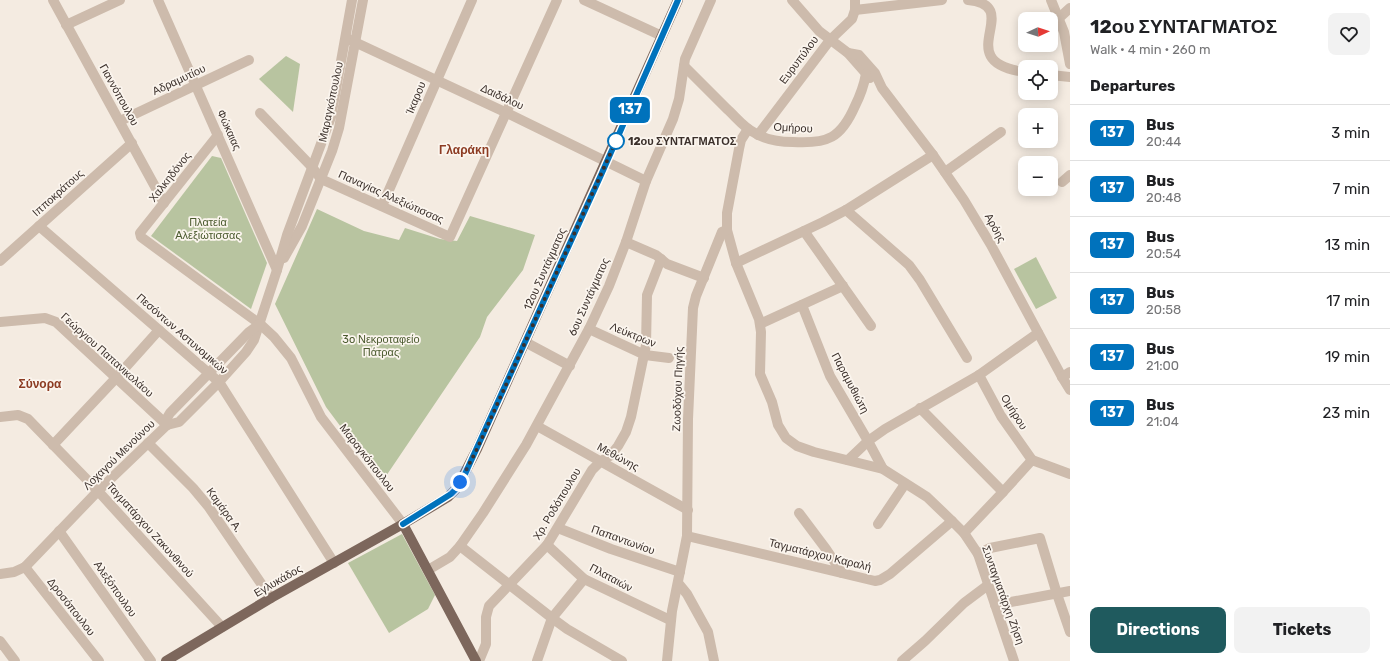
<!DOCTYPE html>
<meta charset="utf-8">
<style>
body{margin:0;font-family:Rubik,sans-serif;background:#f2f2f2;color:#202124;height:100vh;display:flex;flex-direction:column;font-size:15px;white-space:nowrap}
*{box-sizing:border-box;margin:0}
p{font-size:13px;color:#757577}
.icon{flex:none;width:22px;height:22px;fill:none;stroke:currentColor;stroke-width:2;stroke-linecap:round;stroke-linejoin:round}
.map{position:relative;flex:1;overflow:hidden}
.side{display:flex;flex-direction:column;background:#fff;width:320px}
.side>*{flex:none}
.badge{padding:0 8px;border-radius:6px;font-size:14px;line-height:26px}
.needle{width:26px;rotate:86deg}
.buttons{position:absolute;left:1018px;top:12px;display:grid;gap:8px}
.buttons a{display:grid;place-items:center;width:40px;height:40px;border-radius:8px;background:#fff;box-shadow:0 2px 10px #0003;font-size:20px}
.you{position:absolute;width:20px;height:20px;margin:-10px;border:3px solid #fff;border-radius:50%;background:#1a73e8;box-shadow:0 0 0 6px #1a73e833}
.map>.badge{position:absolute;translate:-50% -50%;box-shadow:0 0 0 2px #fff}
h2{padding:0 20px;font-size:15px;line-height:36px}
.round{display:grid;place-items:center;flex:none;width:42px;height:42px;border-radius:8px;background:#f2f2f2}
.summary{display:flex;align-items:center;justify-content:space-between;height:68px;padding:0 20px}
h1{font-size:19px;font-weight:700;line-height:30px}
.action{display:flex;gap:8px;margin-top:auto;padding:8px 20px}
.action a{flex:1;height:46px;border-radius:8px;background:#1f5a5e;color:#fff;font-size:16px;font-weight:700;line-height:46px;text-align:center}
.action a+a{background:#f2f2f2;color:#202124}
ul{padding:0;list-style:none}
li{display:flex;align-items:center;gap:12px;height:56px;padding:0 20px;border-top:1px solid #e0e0e0}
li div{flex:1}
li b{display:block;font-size:15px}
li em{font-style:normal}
li .badge{min-width:44px;font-weight:700;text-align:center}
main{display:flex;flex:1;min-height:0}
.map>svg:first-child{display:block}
.green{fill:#b8c4a0}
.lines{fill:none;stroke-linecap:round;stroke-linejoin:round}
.minor{stroke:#cdbbac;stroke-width:10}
.major{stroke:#7d675c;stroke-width:10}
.line-casing{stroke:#fff;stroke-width:9}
.line{stroke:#0072bc;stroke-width:6}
.walk{stroke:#3b302b;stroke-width:4;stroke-dasharray:0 7.2}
.stop-dot{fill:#fff;stroke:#0072bc;stroke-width:2}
.labels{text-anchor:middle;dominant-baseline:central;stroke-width:3.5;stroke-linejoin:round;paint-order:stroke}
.street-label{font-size:11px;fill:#3b302b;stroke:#fbf5ee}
.stop-label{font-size:11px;font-weight:bold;fill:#3b302b;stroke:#fbf5ee;text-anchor:start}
.park-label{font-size:11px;fill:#4a5a2e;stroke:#fbf5ee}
.neighbourhood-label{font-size:12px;font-weight:bold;fill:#8c3b22;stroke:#fbf5ee}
</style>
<main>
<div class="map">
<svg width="1070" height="661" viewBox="0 0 1070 661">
<rect width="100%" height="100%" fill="#f4ebe1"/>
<g class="green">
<polygon points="286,56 300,64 293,112 259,79"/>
<polygon points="212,156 221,158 267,263 251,309 151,236"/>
<polygon points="317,209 364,231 399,240 405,228 440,239 457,241 470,216 535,235 523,270 487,317 480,337 382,482 326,407 275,304"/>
<polygon points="1036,257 1057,298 1036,309 1014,269"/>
<polygon points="402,534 435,595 428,609 389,633 348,563"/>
</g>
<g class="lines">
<g class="minor">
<polyline points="53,0 164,203"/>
<polyline points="158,0 277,270"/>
<polyline points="584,0 662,36"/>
<polyline points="792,0 819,31 848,53 870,78"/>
<path d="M 968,0 C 1027,6 947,62 1025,72"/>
<polyline points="1051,0 1064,32 1070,64"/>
<polyline points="855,10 942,0"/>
<polyline points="1059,18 1070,8"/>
<polyline points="66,25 120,0"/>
<polyline points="346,38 507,113 646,181"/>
<polyline points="848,53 859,55 875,73 882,88 933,155 964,200 991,245 1062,377 1070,390"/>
<path d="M 684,66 C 698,80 713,95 727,109 C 736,117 744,128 755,133 C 766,140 780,142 793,142 C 828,144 841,138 855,106 C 860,96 864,85 866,74"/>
<polyline points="1051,75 1070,77"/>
<polyline points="260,113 312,167 321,179 450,237 557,0"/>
<polyline points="120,121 249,60"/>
<polyline points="748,129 741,140 739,149 727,213 727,230 736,263 759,319 761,332 760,374 772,402 778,425 786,438 797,446 814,452 883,469 927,497 952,521 964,533 978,554 1014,661"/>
<polyline points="218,135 140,233 141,237 205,284 260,324 274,337 291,358 321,417 403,524"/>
<polyline points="758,135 830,40 852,19 855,10 855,0"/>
<polyline points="945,172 1001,132"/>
<polyline points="1062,182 1070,175"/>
<polyline points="382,206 472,0"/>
<polyline points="846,210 909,265 920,280 967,358"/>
<polyline points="39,226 219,382 334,563"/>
<polyline points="804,231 871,326"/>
<polyline points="626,242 656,255 667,264 704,278"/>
<polyline points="284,258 302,226 332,151 339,128 363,0"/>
<polyline points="0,261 132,143"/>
<polyline points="736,263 823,222 846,210 933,155"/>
<polyline points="802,305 830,376 868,441 883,469"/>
<polyline points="0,322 45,318 56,322 167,425"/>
<polyline points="760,324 843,286"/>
<polyline points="589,329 645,355 669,358"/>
<polyline points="525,342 570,366"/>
<polyline points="979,375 1001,416 1032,460"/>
<polyline points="1062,377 1070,372"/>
<polyline points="920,408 1003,492"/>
<polyline points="0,417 18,415 28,419 98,491 222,627"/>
<polyline points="167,425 179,422 219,382 246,352 254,340 277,270 287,235 331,117 352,0"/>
<polyline points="537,426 688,510"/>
<polyline points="148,443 193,488 208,506 271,598"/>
<polyline points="53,445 116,378 159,330"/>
<polyline points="848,460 868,441 885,429 979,375 1038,333"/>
<polyline points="799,513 826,549 842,573"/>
<polyline points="878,524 905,484"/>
<polyline points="558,528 611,549 680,572"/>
<polyline points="59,531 151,661"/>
<polyline points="964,533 1003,492 1032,460 1070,474"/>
<polyline points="687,536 875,581 880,580 890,574 952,521"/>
<polyline points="547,545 584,579 670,620"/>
<polyline points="460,546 552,618 567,629 622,661"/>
<polyline points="978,554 990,548 1040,538 1057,594 1070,632"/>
<polyline points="25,567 99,661"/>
<polyline points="428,570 450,557 460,546 483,513 526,445 589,329 609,286 626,242 646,181 673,119 679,99 685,59 711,0"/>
<polyline points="0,574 14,572 25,567 98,491 167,425 167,418 170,413 249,332 260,324"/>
<polyline points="678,583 687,594 708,632 714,661"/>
<polyline points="995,605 1070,591"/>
<polyline points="0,641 15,661"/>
<polyline points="479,661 486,644 486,617 489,606 547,545 592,470 601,461 610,456 618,446 626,432 631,417 646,345 647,295 661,259"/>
<polyline points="537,661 552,618 584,579"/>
<polyline points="667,661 672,611 687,536 688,419 693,308 696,296 722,232 727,230"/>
<polyline points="902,661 925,641 964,603 988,585"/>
</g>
<g class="major">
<polyline points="403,524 476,661"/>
<polyline points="166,661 271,598 403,524 448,497 455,490 460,482 477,449 678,0"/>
</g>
</g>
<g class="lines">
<g class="line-casing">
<polyline id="line" points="403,524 451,494 456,489 465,474 601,175 678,0"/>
</g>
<use href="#line" class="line"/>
<polyline class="walk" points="460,482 477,449 616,141"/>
</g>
<circle class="stop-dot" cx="616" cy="141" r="8"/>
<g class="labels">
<g class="street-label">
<text transform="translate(799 60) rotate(-53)">Ευρυπύλου</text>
<text transform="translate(179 80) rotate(-25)">Αδραμυτίου</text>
<text transform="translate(119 95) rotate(61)">Γιαννόπουλου</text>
<text transform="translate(502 97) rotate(25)">Δαιδάλου</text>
<text transform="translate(416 98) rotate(-67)">Ίκαρου</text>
<text transform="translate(331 102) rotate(-78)">Μαραγκόπουλου</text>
<text transform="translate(793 128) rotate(3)">Ομήρου</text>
<text transform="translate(229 130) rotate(66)">Φώκαιας</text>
<text transform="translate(170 177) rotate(-52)">Χαλκηδόνος</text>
<text transform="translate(58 193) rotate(-42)">Ιπποκράτους</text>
<text transform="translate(391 197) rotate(24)">Παναγίας Αλεξιώτισσας</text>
<text transform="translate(995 228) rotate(61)">Αρόης</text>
<text transform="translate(545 269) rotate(-66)">12ου Συντάγματος</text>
<text transform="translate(589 297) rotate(-66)">6ου Συντάγματος</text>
<text transform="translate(182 334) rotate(41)">Πεσόντων Αστυνομικών</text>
<text transform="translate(633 335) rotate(22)">Λεύκτρων</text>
<text transform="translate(107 355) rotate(42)">Γεώργιου Παπανικολάου</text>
<text transform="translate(850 383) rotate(62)">Παραμυθιώτη</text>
<text transform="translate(678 389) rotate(-88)">Ζωοδόχου Πηγής</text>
<text transform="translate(1014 412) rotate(58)">Ομήρου</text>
<text transform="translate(119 455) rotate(-44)">Λοχαγού Μενούνου</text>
<text transform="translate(618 457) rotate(29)">Μεθώνης</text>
<text transform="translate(367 458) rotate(52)">Μαραγκόπουλου</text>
<text transform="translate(557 504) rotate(-59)">Χρ. Ροδόπουλου</text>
<text transform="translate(224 510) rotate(54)">Καμάρα Α.</text>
<text transform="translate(150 530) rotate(48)">Ταγματάρχου Ζακυνθινού</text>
<text transform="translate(623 540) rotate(20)">Παπαντωνίου</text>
<text transform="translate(820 555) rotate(14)">Ταγματάρχου Καραλή</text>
<text transform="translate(611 578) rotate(28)">Πλαταιών</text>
<text transform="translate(278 581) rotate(-30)">Εγλυκάδος</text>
<text transform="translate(115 589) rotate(55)">Αλεξόπουλου</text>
<text transform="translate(1003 595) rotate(70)">Συνταγματάρχη Ζήση</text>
<text transform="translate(71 607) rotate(52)">Δροσόπουλου</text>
</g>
<g class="stop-label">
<text x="628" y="141">12ου ΣΥΝΤΑΓΜΑΤΟΣ</text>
</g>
<g class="park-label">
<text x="208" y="222">Πλατεία<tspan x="208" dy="13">Αλεξιώτισσας</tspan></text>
<text x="381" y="339">3o Νεκροταφείο<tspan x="381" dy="13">Πάτρας</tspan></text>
</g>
<g class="neighbourhood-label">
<text x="464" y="150">Γλαράκη</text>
<text x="40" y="384">Σύνορα</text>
</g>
</g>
</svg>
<div class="buttons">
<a><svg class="needle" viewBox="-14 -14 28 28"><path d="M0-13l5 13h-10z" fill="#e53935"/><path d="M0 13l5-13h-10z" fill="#757577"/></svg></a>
<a><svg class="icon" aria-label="locate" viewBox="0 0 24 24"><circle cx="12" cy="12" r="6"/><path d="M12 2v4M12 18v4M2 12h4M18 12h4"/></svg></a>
<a>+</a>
<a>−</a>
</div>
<div class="you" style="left:460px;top:482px"></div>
<b class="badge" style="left:630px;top:110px;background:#0072bc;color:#fff">137</b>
</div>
<section class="side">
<div class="summary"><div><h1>12ου ΣΥΝΤΑΓΜΑΤΟΣ</h1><p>Walk · 4 min · 260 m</p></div><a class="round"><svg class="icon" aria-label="heart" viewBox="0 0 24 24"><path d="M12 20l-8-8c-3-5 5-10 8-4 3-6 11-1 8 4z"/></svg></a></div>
<h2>Departures</h2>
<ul>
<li><span class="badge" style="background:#0072bc;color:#fff">137</span><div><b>Bus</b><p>20:44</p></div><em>3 min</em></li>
<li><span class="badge" style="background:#0072bc;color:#fff">137</span><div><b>Bus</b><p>20:48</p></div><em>7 min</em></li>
<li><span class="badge" style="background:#0072bc;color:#fff">137</span><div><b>Bus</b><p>20:54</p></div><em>13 min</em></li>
<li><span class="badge" style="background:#0072bc;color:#fff">137</span><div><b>Bus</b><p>20:58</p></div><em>17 min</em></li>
<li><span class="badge" style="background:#0072bc;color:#fff">137</span><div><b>Bus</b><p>21:00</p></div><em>19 min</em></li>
<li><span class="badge" style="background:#0072bc;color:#fff">137</span><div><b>Bus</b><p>21:04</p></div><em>23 min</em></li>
</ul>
<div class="action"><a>Directions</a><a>Tickets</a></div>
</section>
</main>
